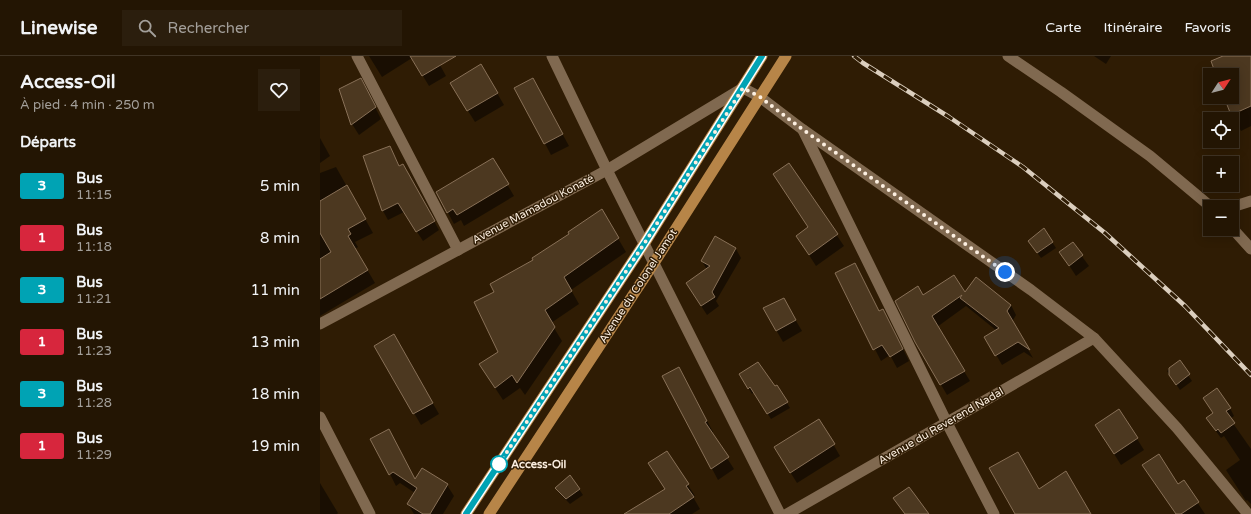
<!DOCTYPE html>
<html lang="fr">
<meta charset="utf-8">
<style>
body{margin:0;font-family:"Varela Round",sans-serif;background:#2b1e0d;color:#f1f3f6;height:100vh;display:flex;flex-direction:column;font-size:15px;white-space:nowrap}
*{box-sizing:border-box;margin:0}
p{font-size:13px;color:#a39f9a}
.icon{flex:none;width:22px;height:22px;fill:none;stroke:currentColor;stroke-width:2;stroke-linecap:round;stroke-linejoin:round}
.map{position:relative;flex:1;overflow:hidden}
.panel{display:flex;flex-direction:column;background:#231503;width:320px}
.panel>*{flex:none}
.badge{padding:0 8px;border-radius:3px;font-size:14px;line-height:26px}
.needle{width:26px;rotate:54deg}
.fabs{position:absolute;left:883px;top:12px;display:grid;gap:8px}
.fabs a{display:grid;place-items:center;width:36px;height:36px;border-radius:0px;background:#231503;box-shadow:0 2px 10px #0003,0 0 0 1px #403425;font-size:20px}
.you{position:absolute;width:20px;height:20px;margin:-10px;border:3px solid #fff;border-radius:50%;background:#1a73e8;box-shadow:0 0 0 6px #1a73e833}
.map>.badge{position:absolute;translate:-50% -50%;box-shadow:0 0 0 2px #fff}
h2{padding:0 20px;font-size:15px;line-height:36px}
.round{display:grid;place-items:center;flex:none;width:42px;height:42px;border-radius:0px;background:#2b1e0d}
.headline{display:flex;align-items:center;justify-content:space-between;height:68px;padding:0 20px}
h1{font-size:19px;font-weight:800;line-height:30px}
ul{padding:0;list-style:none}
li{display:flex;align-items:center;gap:12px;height:52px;padding:0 20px}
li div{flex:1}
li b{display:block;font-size:15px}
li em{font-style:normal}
li .badge{min-width:44px;font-weight:700;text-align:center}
header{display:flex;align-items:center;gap:24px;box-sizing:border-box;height:56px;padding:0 20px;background:#231503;border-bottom:1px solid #403425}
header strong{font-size:19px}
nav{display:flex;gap:22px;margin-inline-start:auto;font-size:14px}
.search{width:280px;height:36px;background:#2b1e0d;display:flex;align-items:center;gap:10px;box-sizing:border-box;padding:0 14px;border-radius:0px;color:#a39f9a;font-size:15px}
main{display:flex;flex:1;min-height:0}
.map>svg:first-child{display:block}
.shadow{fill:#0007}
.building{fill:#4c3820;stroke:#887057}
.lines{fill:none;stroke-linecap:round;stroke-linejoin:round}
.minor{stroke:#806950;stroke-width:11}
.primary{stroke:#b78548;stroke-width:11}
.rail-casing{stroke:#dbcebe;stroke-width:4.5}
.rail{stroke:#2f1c04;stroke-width:3;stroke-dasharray:9;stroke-linecap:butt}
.line-casing{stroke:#fff;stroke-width:9}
.line{stroke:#00a3b4;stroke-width:6}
.walk{stroke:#fcefe1;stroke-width:4;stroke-dasharray:0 7.2}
.stop-dot{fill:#fff;stroke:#00a3b4;stroke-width:2}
.labels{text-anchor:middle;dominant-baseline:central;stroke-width:3;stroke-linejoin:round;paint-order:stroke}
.street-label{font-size:11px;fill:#fcefe1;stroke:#2f1c04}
.stop-label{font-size:11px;font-weight:bold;fill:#fcefe1;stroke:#2f1c04;text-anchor:start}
</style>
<header>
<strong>Linewise</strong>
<div class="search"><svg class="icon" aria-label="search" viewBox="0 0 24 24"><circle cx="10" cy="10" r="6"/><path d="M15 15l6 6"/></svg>Rechercher</div>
<nav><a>Carte</a><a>Itinéraire</a><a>Favoris</a></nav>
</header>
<main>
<section class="panel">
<div class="headline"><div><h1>Access-Oil</h1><p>À pied · 4 min · 250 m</p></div><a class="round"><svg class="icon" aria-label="heart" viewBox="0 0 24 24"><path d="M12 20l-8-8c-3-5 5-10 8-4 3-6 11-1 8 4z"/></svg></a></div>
<h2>Départs</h2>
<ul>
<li><span class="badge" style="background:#00a3b4;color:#fff">3</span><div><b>Bus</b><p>11:15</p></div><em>5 min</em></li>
<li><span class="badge" style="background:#d7263d;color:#fff">1</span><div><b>Bus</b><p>11:18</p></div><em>8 min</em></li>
<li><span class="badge" style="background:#00a3b4;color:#fff">3</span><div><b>Bus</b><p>11:21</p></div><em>11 min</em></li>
<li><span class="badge" style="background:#d7263d;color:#fff">1</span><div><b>Bus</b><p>11:23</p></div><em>13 min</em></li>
<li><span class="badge" style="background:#00a3b4;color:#fff">3</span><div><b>Bus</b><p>11:28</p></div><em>18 min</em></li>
<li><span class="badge" style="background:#d7263d;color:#fff">1</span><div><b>Bus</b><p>11:29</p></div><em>19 min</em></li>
</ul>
</section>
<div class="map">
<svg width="931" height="458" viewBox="0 0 931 458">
<rect width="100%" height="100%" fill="#2f1c04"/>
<g class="shadow">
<polygon points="49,0 115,0 126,20 109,30 92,2 62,21"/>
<polygon points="774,0 791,0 786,8"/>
<polygon points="905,0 931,0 931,70 921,75 912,59 905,41 912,41 912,19 897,19"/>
<polygon points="196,32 219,35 249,90 231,99"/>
<polygon points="20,33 47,35 61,63 39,79 32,68"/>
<polygon points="177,37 184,49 155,66 138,39"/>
<polygon points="0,82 10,100 0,107"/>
<polygon points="70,91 80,111 83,109 119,174 103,185 84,156 68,164 63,155 44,101"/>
<polygon points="173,104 194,140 144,170 141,164 134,168 117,136"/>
<polygon points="469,109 524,190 496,210 477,180 489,172"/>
<polygon points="16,111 53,177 35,186 38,191 35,193 55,227 0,260 0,117"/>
<polygon points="282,155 306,196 251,234 259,248 231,267 242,285 205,339 200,332 183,344 160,309 180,297 175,237 214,204"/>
<polygon points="395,182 416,193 421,202 396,245 399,250 387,259 372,236 387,214 382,205"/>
<polygon points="709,185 732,186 736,192 721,202"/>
<polygon points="753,188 769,210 756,220 741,197"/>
<polygon points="516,217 569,265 589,305 577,312 570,299 561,305"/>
<polygon points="645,238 691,249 696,259 692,266 713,302 704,296 682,309 666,281 677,275 646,250 617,271 650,325 627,339 596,286 603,240"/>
<polygon points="463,243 482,275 463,286 444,253"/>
<polygon points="74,280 119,358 101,369 55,290"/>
<polygon points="859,306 872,325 860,334 847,315"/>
<polygon points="421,319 455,332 457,330 470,352 451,363 434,336 432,338"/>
<polygon points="343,320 365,323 393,376 391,377 414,413 398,424"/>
<polygon points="884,342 910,352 914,360 910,363 931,393 931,448 927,444 926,445 906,414 920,404 904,380 901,382 892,370 893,357"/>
<polygon points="799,354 824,394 801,409 776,369"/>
<polygon points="499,364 520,400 477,427 462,403"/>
<polygon points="69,374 96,425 127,429 134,440 123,458 94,458 88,448 95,437 80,427 76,430 70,418"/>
<polygon points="347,396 375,440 373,441 380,453 372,458 307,458 346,434"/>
<polygon points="863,425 885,458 857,458 858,429"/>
<polygon points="0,427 18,457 17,458 0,458"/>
<polygon points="236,433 259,433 263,439 250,448 240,438"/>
</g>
<g class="building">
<polygon points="90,0 136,0 102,20"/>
<polygon points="903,0 931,0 931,50 911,59 904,41 912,41 912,19 896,19 891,5"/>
<polygon points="161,8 178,37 147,55 130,27"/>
<polygon points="41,22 56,51 31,69 19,33"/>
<polygon points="213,22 243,78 224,88 194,32"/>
<polygon points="70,90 79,110 83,108 115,165 96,176 78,147 62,155 43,100"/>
<polygon points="173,102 189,128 137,159 133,153 127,157 116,136"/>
<polygon points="469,107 518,178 489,199 476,180 488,171 453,118"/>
<polygon points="27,129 46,163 28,173 31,178 28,180 48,214 0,243 0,203 11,196 0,177 0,145"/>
<polygon points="282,153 299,182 244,221 252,235 225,254 235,271 197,327 192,319 175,332 159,308 178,296 154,246 174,236 170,228 213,204 212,202 249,178 248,176"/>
<polygon points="724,172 733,186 717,197 708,185"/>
<polygon points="395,180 416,192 392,236 395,241 381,250 366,227 390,210 381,205"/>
<polygon points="753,186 763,199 749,210 739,196"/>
<polygon points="535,207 559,255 563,253 583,293 570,301 562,289 553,294 515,217"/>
<polygon points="634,219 645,236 656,221 691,249 687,255 710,294 698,286 675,300 664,281 679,272 640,242 642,239 612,260 645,315 620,329 595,286 575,245 598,230 603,239"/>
<polygon points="464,242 476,264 456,275 443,252"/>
<polygon points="74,278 113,347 93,358 54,290"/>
<polygon points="860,304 870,318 856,329 849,319 849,312"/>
<polygon points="438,306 455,330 457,329 468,346 447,358 430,331 428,333 419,318"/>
<polygon points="359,311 387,365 385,366 409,401 391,413 342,320"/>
<polygon points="897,332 911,352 906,355 915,367 901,377 898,373 896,375 886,362 893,357 883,342"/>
<polygon points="799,353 818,382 794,398 775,369"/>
<polygon points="499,363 515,388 470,417 454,391"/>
<polygon points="69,373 95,423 102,412 128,428 110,458 103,458 87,448 97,432 73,416 69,419 50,383"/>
<polygon points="347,395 369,428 366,430 374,441 349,458 304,458 345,433 328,407"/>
<polygon points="698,396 719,433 746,415 771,458 695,458 669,412"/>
<polygon points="839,398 858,428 864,424 879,446 861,458 856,458 822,409"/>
<polygon points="250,419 260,433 246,443 235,432"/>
<polygon points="589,431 595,439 609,458 585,458 573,442"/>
</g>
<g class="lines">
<g class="minor">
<polyline points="37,0 138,194"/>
<polyline points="232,0 287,114 460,458"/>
<polyline points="688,0 741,36 830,100 891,151"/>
<polyline points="483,74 627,367 674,458"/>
<polyline points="912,151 931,145"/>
<polyline points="912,172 931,193"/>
<polyline points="0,268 287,114 423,32 440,41 482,73 711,234 774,282 857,372 928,458"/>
<polyline points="0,361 50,458"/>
<polyline points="467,458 774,282"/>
</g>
<g class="primary">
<polyline points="146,458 324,188 442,0"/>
<polyline points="169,458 334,207 466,0"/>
</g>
<g class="rail-casing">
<polyline id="rail" points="534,0 543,7 629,61 703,111 785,177 865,250 931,319"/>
</g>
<use href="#rail" class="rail"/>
</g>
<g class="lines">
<g class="line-casing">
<polyline id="line" points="146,458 324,188 442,0"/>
</g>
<use href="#line" class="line"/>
<polyline class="walk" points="179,408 324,188 423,32 440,41 482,73 685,216"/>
</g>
<circle class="stop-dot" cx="179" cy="408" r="8"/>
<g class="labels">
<g class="street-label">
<text transform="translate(213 153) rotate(-28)">Avenue Mamadou Konaté</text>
<text transform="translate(318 230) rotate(-57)">Avenue du Colonel Jamot</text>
<text transform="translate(621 370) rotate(-30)">Avenue du Reverend Nadal</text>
</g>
<g class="stop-label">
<text x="191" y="408">Access-Oil</text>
</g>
</g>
</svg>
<div class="fabs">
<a><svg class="needle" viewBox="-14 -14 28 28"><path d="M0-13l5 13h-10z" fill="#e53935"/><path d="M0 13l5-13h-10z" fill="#a39f9a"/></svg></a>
<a><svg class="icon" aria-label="locate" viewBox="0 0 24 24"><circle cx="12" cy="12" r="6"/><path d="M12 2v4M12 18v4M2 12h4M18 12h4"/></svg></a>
<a>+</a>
<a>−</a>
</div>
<div class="you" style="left:685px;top:216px"></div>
</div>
</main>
